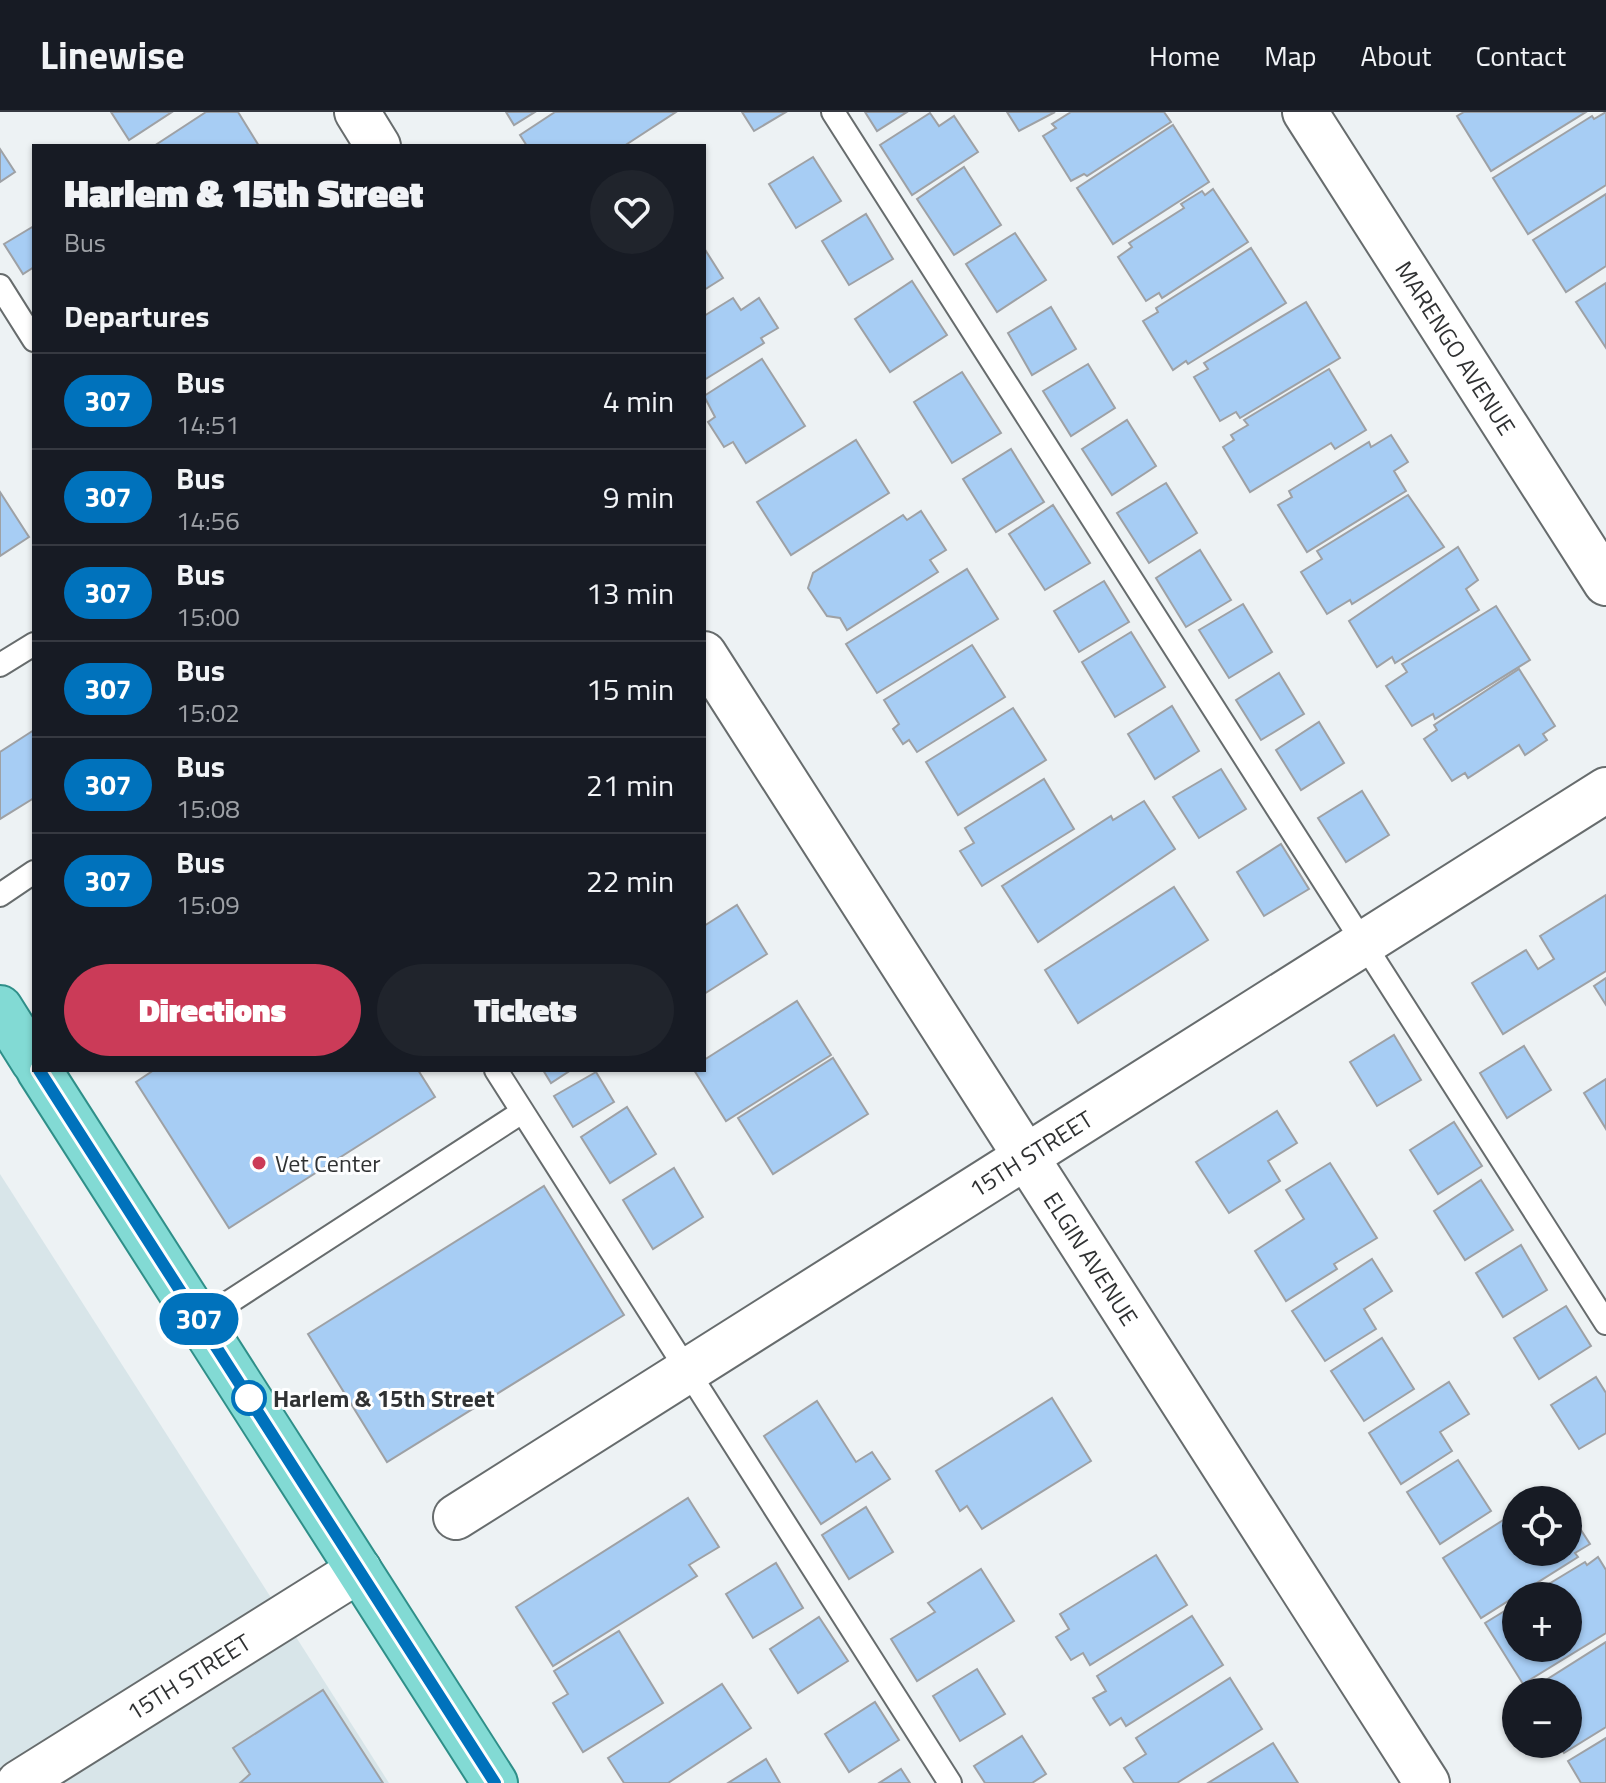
<!DOCTYPE html>
<meta charset="utf-8">
<style>
body{margin:0;font-family:"Titillium Web",sans-serif;background:#20242c;color:#f1f3f6;height:100vh;display:flex;flex-direction:column;font-size:30px;white-space:nowrap}
*{box-sizing:border-box;margin:0}
p{font-size:26px;color:#9ea1a6}
.icon{flex:none;width:44px;height:44px;fill:none;stroke:currentColor;stroke-width:2;stroke-linecap:round;stroke-linejoin:round}
.map{position:relative;flex:1;overflow:hidden}
.details{position:absolute;left:32px;top:32px;width:674px;height:928px;display:flex;flex-direction:column;background:#171b24;border-radius:0px;box-shadow:0 2px 6px #0004}
.details>*{flex:none}
.badge{padding:0 16px;border-radius:26px;font-size:28px;line-height:52px}
.controls{position:absolute;left:1502px;top:1374px;display:grid;gap:16px}
.controls a{display:grid;place-items:center;width:80px;height:80px;border-radius:50%;background:#171b24;box-shadow:0 2px 6px #0004;font-size:40px}
.map>.badge{position:absolute;translate:-50% -50%;box-shadow:0 0 0 4px #fff}
h2{padding:0 32px;font-size:30px;line-height:72px}
.round{display:grid;place-items:center;flex:none;width:84px;height:84px;border-radius:42px;background:#20242c}
.head{display:flex;align-items:center;justify-content:space-between;height:136px;padding:0 32px}
h1{font-size:38px;font-weight:800;line-height:60px}
.button{display:flex;gap:16px;margin-top:auto;padding:16px 32px}
.button a{flex:1;height:92px;border-radius:48px;background:#cb3b58;color:#fff;font-size:32px;font-weight:800;line-height:92px;text-align:center}
.button a+a{background:#20242c;color:#f1f3f6}
ul{padding:0;list-style:none}
li{display:flex;align-items:center;gap:24px;height:96px;padding:0 32px;border-top:2px solid #363941}
li div{flex:1}
li b{display:block;font-size:30px}
li em{font-style:normal}
li .badge{min-width:88px;font-weight:700;text-align:center}
header{display:flex;align-items:center;gap:48px;box-sizing:border-box;height:112px;padding:0 40px;background:#171b24;border-bottom:2px solid #363941}
header strong{font-size:38px}
nav{display:flex;gap:44px;margin-inline-start:auto;font-size:28px}
.map>svg:first-child{display:block}
.built{fill:#d8e5e9}
.building{fill:#a7cdf4;stroke:#9ea1a5;stroke-width:2}
.lines{fill:none;stroke-linecap:round;stroke-linejoin:round}
.service-casing{stroke:#676c6d;stroke-width:26}
.minor-casing{stroke:#676c6d;stroke-width:48}
.primary-casing{stroke:#2f8f89;stroke-width:48}
.service{stroke:#fff;stroke-width:22}
.minor{stroke:#fff;stroke-width:44}
.primary{stroke:#82dad4;stroke-width:44}
.line-casing{stroke:#fff;stroke-width:18}
.line{stroke:#0072bc;stroke-width:12}
.poi-dot{fill:#cb3b58;stroke:#fdfeff;stroke-width:3}
.stop-dot{fill:#fff;stroke:#0072bc;stroke-width:4}
.labels{text-anchor:middle;dominant-baseline:central;stroke-width:6;stroke-linejoin:round;paint-order:stroke}
.street-label{font-size:24px;fill:#303233;stroke:#fdfeff}
.poi-label{font-size:24px;fill:#303233;stroke:#fdfeff;text-anchor:start}
.stop-label{font-size:24px;font-weight:bold;fill:#303233;stroke:#fdfeff;text-anchor:start}
</style>
<header>
<strong>Linewise</strong>
<nav><a>Home</a><a>Map</a><a>About</a><a>Contact</a></nav>
</header>
<div class="map">
<svg width="1606" height="1671" viewBox="0 0 1606 1671">
<rect width="100%" height="100%" fill="#edf2f4"/>
<polygon class="built" points="0,1062 231,1423 389,1671 0,1671"/>
<g class="building">
<polygon points="111,0 172,0 129,28"/>
<polygon points="206,0 238,0 259,34 154,34"/>
<polygon points="506,0 535,0 514,13"/>
<polygon points="555,0 676,0 624,34 527,34 520,23"/>
<polygon points="742,0 786,0 754,19"/>
<polygon points="865,0 907,0 877,19"/>
<polygon points="1007,0 1055,0 1019,19"/>
<polygon points="1071,0 1164,0 1171,10 1087,64 1084,62 1071,69 1043,24 1056,16 1052,12"/>
<polygon points="1464,0 1586,0 1491,59 1457,4"/>
<polygon points="1606,0 1606,73 1528,122 1493,66 1592,4 1594,7"/>
<polygon points="930,1 939,14 954,4 978,40 912,83 880,33"/>
<polygon points="1173,13 1209,70 1113,132 1077,76"/>
<polygon points="0,37 15,60 0,70"/>
<polygon points="813,45 841,89 796,116 769,72"/>
<polygon points="964,55 1001,113 954,143 917,87"/>
<polygon points="1213,77 1248,130 1162,186 1159,181 1146,189 1118,145 1132,135 1129,131 1184,96 1181,92 1202,79 1205,83"/>
<polygon points="1606,82 1606,154 1566,180 1533,128"/>
<polygon points="866,102 893,147 849,173 822,129"/>
<polygon points="34,114 34,155 23,162 4,132"/>
<polygon points="1015,121 1046,168 997,200 966,152"/>
<polygon points="704,136 723,166 704,178"/>
<polygon points="1251,136 1286,191 1188,252 1186,249 1173,258 1143,209 1158,200 1156,196"/>
<polygon points="912,169 947,223 890,260 855,207"/>
<polygon points="1606,171 1606,236 1576,190"/>
<polygon points="733,186 741,198 759,186 778,216 761,226 764,231 704,268 704,204"/>
<polygon points="1306,190 1340,246 1240,306 1236,300 1220,309 1194,265 1208,257 1204,251"/>
<polygon points="1051,195 1076,237 1032,263 1008,221"/>
<polygon points="762,247 805,314 746,351 733,330 724,335 708,310 715,305 704,284"/>
<polygon points="1088,252 1115,296 1071,324 1043,279"/>
<polygon points="1329,257 1366,318 1335,337 1331,331 1250,380 1223,335 1234,328 1231,323 1248,313 1244,308"/>
<polygon points="962,260 1001,321 952,351 914,290"/>
<polygon points="1127,308 1156,354 1112,383 1082,337"/>
<polygon points="1391,323 1408,350 1394,359 1406,379 1307,440 1278,393 1292,385 1289,379 1369,330 1371,335"/>
<polygon points="856,328 889,381 791,443 757,390"/>
<polygon points="1011,337 1044,390 996,420 963,367"/>
<polygon points="1166,371 1197,421 1149,451 1117,401"/>
<polygon points="0,380 29,425 0,444"/>
<polygon points="1408,383 1444,435 1352,492 1350,488 1327,502 1301,460 1322,447 1317,439"/>
<polygon points="1053,393 1090,451 1045,478 1009,422"/>
<polygon points="921,399 946,438 930,448 938,460 847,518 840,506 827,504 808,476 813,461 903,403 907,408"/>
<polygon points="1458,435 1478,468 1466,477 1479,498 1395,551 1392,545 1377,555 1349,509"/>
<polygon points="1200,438 1231,488 1186,515 1156,466"/>
<polygon points="967,457 998,507 877,581 846,532"/>
<polygon points="1104,469 1129,510 1079,540 1054,499"/>
<polygon points="1243,492 1272,540 1229,566 1199,518"/>
<polygon points="1496,494 1530,548 1435,607 1433,602 1412,614 1386,574 1407,560 1402,552"/>
<polygon points="1131,520 1165,575 1115,605 1082,550"/>
<polygon points="972,533 1005,585 917,640 909,628 903,632 893,617 899,612 884,588"/>
<polygon points="1519,557 1555,614 1543,622 1547,628 1525,643 1519,633 1468,666 1465,661 1452,669 1424,627 1437,618 1434,613"/>
<polygon points="1279,561 1304,602 1261,628 1236,588"/>
<polygon points="1172,594 1199,639 1155,667 1128,622"/>
<polygon points="1013,596 1046,648 958,703 926,650"/>
<polygon points="1319,610 1344,651 1301,678 1276,638"/>
<polygon points="34,618 34,686 0,707 0,640"/>
<polygon points="1221,657 1246,697 1199,726 1173,685"/>
<polygon points="1044,667 1074,717 982,774 960,739 974,731 965,716"/>
<polygon points="1362,679 1389,723 1346,750 1318,706"/>
<polygon points="1144,689 1175,737 1038,830 1002,774 1111,704 1113,708"/>
<polygon points="1281,732 1309,777 1264,804 1237,760"/>
<polygon points="1174,775 1208,828 1078,911 1045,858"/>
<polygon points="1606,783 1606,859 1503,922 1472,871 1526,838 1538,857 1554,847 1540,824"/>
<polygon points="737,793 767,842 704,882 704,814"/>
<polygon points="1606,866 1606,893 1594,874"/>
<polygon points="797,889 831,943 726,1009 694,958 704,958 704,948"/>
<polygon points="1394,923 1421,968 1377,994 1350,950"/>
<polygon points="1524,934 1551,978 1507,1006 1480,961"/>
<polygon points="833,946 868,1002 773,1062 738,1006"/>
<polygon points="154,958 418,958 435,985 229,1116 136,970"/>
<polygon points="543,958 571,958 551,971"/>
<polygon points="596,960 614,990 573,1015 554,984"/>
<polygon points="1606,967 1606,1017 1584,981"/>
<polygon points="627,995 656,1042 610,1071 581,1025"/>
<polygon points="1277,999 1297,1031 1268,1049 1280,1069 1229,1101 1196,1050"/>
<polygon points="1454,1010 1482,1054 1438,1082 1410,1038"/>
<polygon points="1330,1051 1377,1126 1334,1152 1337,1157 1286,1189 1255,1139 1304,1107 1286,1078"/>
<polygon points="674,1056 703,1105 653,1137 623,1088"/>
<polygon points="1481,1068 1513,1118 1465,1148 1434,1099"/>
<polygon points="544,1074 624,1203 387,1350 308,1222"/>
<polygon points="1521,1133 1547,1178 1503,1205 1476,1161"/>
<polygon points="1372,1147 1392,1179 1364,1197 1376,1217 1325,1249 1292,1199"/>
<polygon points="1566,1194 1591,1234 1539,1267 1514,1226"/>
<polygon points="1382,1226 1414,1277 1364,1309 1331,1259"/>
<polygon points="1596,1265 1606,1281 1606,1321 1579,1337 1551,1293"/>
<polygon points="1449,1270 1469,1302 1440,1320 1452,1339 1401,1372 1369,1321"/>
<polygon points="1052,1286 1091,1349 982,1417 967,1394 960,1399 936,1359"/>
<polygon points="817,1289 856,1350 872,1340 890,1367 821,1412 764,1324"/>
<polygon points="1458,1348 1491,1399 1440,1432 1407,1380"/>
<polygon points="688,1386 719,1435 689,1453 697,1464 553,1554 516,1495"/>
<polygon points="866,1395 893,1440 849,1467 822,1423"/>
<polygon points="1568,1398 1590,1432 1575,1441 1578,1445 1481,1506 1443,1446 1516,1400 1516,1440 1568,1440"/>
<polygon points="1156,1443 1187,1493 1090,1553 1083,1541 1071,1548 1056,1525 1069,1517 1060,1502"/>
<polygon points="1598,1445 1606,1458 1606,1521 1523,1572 1485,1511 1516,1492 1516,1536 1568,1536 1568,1484 1529,1484 1585,1450 1587,1453"/>
<polygon points="776,1451 803,1496 753,1526 726,1482"/>
<polygon points="981,1457 1014,1509 917,1569 891,1527 935,1500 928,1491"/>
<polygon points="1192,1504 1223,1553 1126,1614 1121,1606 1110,1613 1093,1586 1106,1579 1097,1564"/>
<polygon points="819,1505 848,1549 798,1581 770,1537"/>
<polygon points="619,1519 663,1591 583,1640 553,1591 568,1582 554,1559"/>
<polygon points="1606,1530 1606,1615 1564,1641 1558,1632 1568,1632 1568,1580 1527,1580"/>
<polygon points="977,1557 1005,1602 960,1629 933,1584"/>
<polygon points="1230,1566 1262,1617 1177,1671 1134,1671 1124,1656 1146,1642 1136,1626"/>
<polygon points="722,1572 751,1616 668,1671 624,1671 608,1646"/>
<polygon points="323,1578 383,1671 240,1671 250,1662 233,1636"/>
<polygon points="875,1590 899,1628 849,1660 825,1622"/>
<polygon points="1022,1624 1046,1662 1032,1671 985,1671 974,1654"/>
<polygon points="1606,1626 1606,1671 1581,1671 1568,1649"/>
<polygon points="1273,1631 1298,1671 1208,1671"/>
<polygon points="766,1647 780,1671 728,1671"/>
<polygon points="901,1657 910,1671 879,1671"/>
</g>
<g class="lines">
<g class="service-casing">
<g id="service">
<polyline points="833,0 1606,1211"/>
<polyline points="0,174 34,228"/>
<polyline points="0,553 34,532"/>
<polyline points="0,783 34,760"/>
<polyline points="496,958 950,1671"/>
<polyline points="200,1209 522,1000"/>
</g>
</g>
<g class="minor-casing">
<g id="minor">
<polyline points="357,0 378,34"/>
<path id="s1" d="M 1305,0 L 1606,471"/>
<path id="s2" d="M 704,542 L 1427,1671"/>
<path id="s3" d="M 456,1405 L 1606,678"/>
<path id="s4" d="M 19,1671 L 359,1458"/>
</g>
</g>
<g class="primary-casing">
<g id="primary">
<polyline points="0,896 34,950"/>
<polyline points="39,958 495,1671"/>
</g>
</g>
<use href="#service" class="service"/>
<use href="#minor" class="minor"/>
<use href="#primary" class="primary"/>
</g>
<g class="lines">
<g class="line-casing">
<polyline id="line" points="39,958 495,1671"/>
</g>
<use href="#line" class="line"/>
</g>
<circle class="poi-dot" cx="259" cy="1051" r="8"/>
<circle class="stop-dot" cx="249" cy="1286" r="16"/>
<g class="labels">
<g class="street-label">
<text stroke="none"><textPath href="#s1" startOffset="280">MARENGO AVENUE</textPath></text>
<text stroke="none"><textPath href="#s3" startOffset="680">15TH STREET</textPath></text>
<text stroke="none"><textPath href="#s2" startOffset="718">ELGIN AVENUE</textPath></text>
<text stroke="none"><textPath href="#s4" startOffset="200">15TH STREET</textPath></text>
</g>
<g class="poi-label">
<text x="275" y="1051">Vet Center</text>
</g>
<g class="stop-label">
<text x="273" y="1286">Harlem &amp; 15th Street</text>
</g>
</g>
</svg>
<div class="controls">
<a><svg class="icon" aria-label="locate" viewBox="0 0 24 24"><circle cx="12" cy="12" r="6"/><path d="M12 2v4M12 18v4M2 12h4M18 12h4"/></svg></a>
<a>+</a>
<a>−</a>
</div>
<b class="badge" style="left:199px;top:1207px;background:#0072bc;color:#fff">307</b>
<section class="details">
<div class="head"><div><h1>Harlem &amp; 15th Street</h1><p>Bus</p></div><a class="round"><svg class="icon" aria-label="heart" viewBox="0 0 24 24"><path d="M12 20l-8-8c-3-5 5-10 8-4 3-6 11-1 8 4z"/></svg></a></div>
<h2>Departures</h2>
<ul>
<li><span class="badge" style="background:#0072bc;color:#fff">307</span><div><b>Bus</b><p>14:51</p></div><em>4 min</em></li>
<li><span class="badge" style="background:#0072bc;color:#fff">307</span><div><b>Bus</b><p>14:56</p></div><em>9 min</em></li>
<li><span class="badge" style="background:#0072bc;color:#fff">307</span><div><b>Bus</b><p>15:00</p></div><em>13 min</em></li>
<li><span class="badge" style="background:#0072bc;color:#fff">307</span><div><b>Bus</b><p>15:02</p></div><em>15 min</em></li>
<li><span class="badge" style="background:#0072bc;color:#fff">307</span><div><b>Bus</b><p>15:08</p></div><em>21 min</em></li>
<li><span class="badge" style="background:#0072bc;color:#fff">307</span><div><b>Bus</b><p>15:09</p></div><em>22 min</em></li>
</ul>
<div class="button"><a>Directions</a><a>Tickets</a></div>
</section>
</div>
